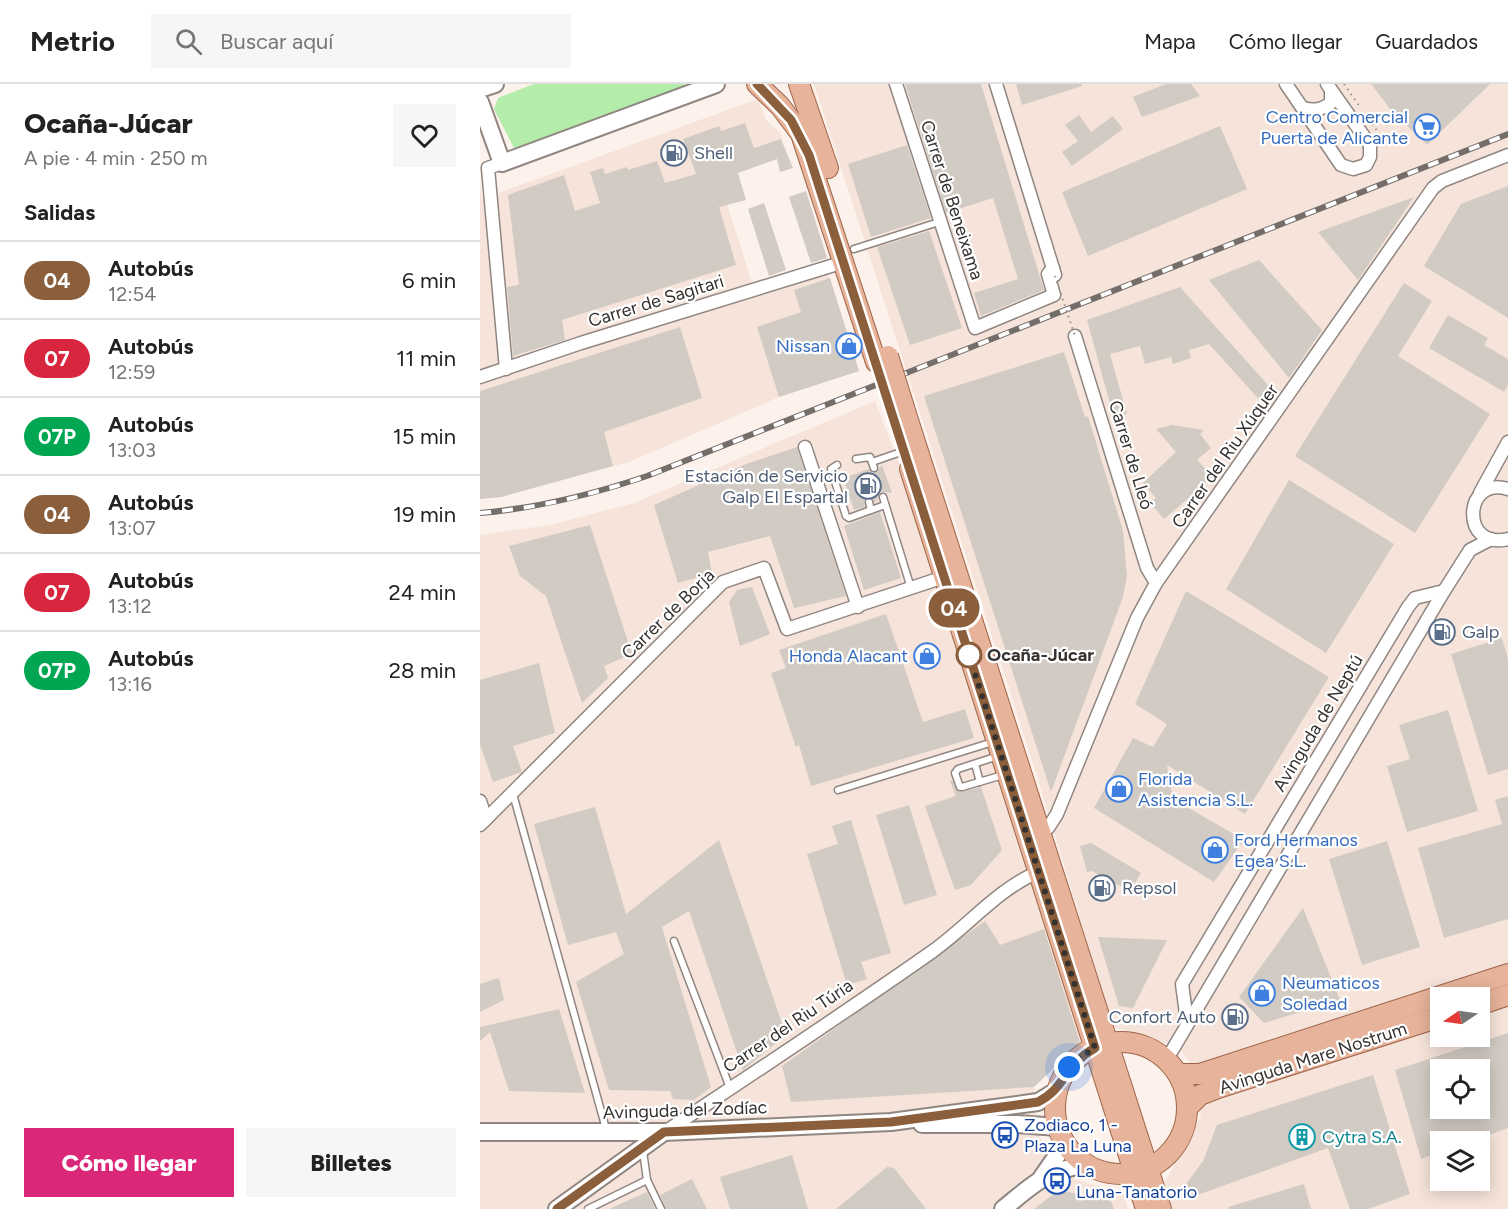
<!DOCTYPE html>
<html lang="es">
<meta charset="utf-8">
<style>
body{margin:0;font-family:Figtree,sans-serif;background:#f6f6f6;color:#222;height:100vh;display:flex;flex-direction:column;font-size:22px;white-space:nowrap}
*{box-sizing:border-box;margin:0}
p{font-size:20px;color:#767676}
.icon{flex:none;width:33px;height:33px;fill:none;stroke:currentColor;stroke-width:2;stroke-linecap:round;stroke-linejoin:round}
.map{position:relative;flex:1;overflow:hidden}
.panel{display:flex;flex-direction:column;background:#fff;width:480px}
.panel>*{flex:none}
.badge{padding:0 12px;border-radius:20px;font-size:21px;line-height:39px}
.needle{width:39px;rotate:257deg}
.buttons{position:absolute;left:950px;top:903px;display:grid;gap:12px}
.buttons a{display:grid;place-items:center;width:60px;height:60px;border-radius:0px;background:#fff;box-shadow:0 3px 15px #0003;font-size:30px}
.you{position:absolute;width:30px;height:30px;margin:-15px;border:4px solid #fff;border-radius:50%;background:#1a73e8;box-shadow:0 0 0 9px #1a73e833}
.map>.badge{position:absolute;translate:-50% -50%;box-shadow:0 0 0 3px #fff}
h2{padding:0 24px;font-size:22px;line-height:54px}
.round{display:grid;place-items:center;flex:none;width:63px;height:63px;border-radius:0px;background:#f6f6f6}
.summary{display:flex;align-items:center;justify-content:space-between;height:102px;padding:0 24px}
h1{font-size:28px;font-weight:800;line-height:45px}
.action{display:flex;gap:12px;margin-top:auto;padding:12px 24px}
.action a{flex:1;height:69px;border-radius:0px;background:#db2777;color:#fff;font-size:24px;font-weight:800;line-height:69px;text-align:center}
.action a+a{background:#f6f6f6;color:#222}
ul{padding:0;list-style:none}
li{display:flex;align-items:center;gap:18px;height:78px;padding:0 24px;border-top:2px solid #e0e0e0}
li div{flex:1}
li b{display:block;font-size:22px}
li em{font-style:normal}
li .badge{min-width:66px;font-weight:700;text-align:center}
header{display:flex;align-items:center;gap:36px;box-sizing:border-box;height:84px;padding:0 30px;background:#fff;border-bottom:2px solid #e0e0e0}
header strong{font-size:28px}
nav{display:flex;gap:33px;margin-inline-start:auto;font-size:21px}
.search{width:420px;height:54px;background:#f6f6f6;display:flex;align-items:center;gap:15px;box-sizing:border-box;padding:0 21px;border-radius:0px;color:#767676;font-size:22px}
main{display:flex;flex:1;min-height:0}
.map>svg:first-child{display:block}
.built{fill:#f6e4da;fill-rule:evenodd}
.green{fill:#b4edaa}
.building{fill:#d2cbc3;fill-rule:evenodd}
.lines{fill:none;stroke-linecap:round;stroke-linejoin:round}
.service-casing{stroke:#908681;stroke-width:9}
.minor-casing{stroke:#908681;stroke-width:15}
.tertiary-casing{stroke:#908681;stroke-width:20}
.primary-casing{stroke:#9e6549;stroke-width:22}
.path{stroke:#98908c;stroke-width:2;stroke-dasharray:1.5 4.5;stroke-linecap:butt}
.service{stroke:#fff;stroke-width:6}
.minor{stroke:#fff;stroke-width:12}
.tertiary{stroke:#fff;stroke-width:16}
.primary{stroke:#e7b39a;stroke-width:20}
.rail-casing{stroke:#746e6a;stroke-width:6}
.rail{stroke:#fff;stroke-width:4;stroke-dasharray:11;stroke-linecap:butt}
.primary-bridge-casing{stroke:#9e6549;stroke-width:22;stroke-linecap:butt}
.path-bridge{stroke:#98908c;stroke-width:2;stroke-dasharray:1.5 4.5;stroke-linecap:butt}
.primary-bridge{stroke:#e7b39a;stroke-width:20}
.line-casing{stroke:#fff;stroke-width:14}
.line{stroke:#8b5e3c;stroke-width:9}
.walk{stroke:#35312e;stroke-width:6;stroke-dasharray:0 10.8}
.stop-dot{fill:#fff;stroke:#8b5e3c;stroke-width:3}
.labels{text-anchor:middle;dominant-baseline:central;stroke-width:4.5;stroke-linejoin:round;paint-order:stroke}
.shop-label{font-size:18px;fill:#366cbe;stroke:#fff;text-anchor:end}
.service-label{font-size:18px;fill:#4e5e75;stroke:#fff;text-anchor:start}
.street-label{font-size:18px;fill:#35312e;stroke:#fff}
.stop-label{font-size:18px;font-weight:bold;fill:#35312e;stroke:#fff;text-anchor:start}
.transit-label{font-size:18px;fill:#164399;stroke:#fff;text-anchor:start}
.culture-label{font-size:18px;fill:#0d838f;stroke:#fff;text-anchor:start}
</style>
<header>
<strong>Metrio</strong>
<div class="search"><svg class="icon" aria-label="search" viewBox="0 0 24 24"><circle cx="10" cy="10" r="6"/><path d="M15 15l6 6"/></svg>Buscar aquí</div>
<nav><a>Mapa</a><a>Cómo llegar</a><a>Guardados</a></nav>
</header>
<main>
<section class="panel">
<div class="summary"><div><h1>Ocaña-Júcar</h1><p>A pie · 4 min · 250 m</p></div><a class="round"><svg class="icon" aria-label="heart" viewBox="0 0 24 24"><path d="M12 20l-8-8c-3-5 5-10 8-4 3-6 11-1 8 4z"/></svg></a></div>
<h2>Salidas</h2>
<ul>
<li><span class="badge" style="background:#8b5e3c;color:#fff">04</span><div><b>Autobús</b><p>12:54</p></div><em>6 min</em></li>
<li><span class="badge" style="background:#d7263d;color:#fff">07</span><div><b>Autobús</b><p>12:59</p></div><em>11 min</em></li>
<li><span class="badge" style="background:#00a651;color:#fff">07P</span><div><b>Autobús</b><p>13:03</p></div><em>15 min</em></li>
<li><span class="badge" style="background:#8b5e3c;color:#fff">04</span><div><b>Autobús</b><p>13:07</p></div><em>19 min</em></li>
<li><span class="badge" style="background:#d7263d;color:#fff">07</span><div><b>Autobús</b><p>13:12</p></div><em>24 min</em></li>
<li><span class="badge" style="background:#00a651;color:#fff">07P</span><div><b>Autobús</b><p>13:16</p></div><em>28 min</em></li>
</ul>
<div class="action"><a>Cómo llegar</a><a>Billetes</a></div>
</section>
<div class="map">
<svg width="1028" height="1125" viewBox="0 0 1028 1125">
<rect width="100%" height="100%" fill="#fcf1eb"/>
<g class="built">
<path d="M 334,0 L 1028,0 L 1028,1125 L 690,1125 L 683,1102 L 721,1031 L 715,985 L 698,963 L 633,943 L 557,692 ZM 960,914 L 999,914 L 999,952 L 960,952 ZM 960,986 L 999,986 L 999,1024 L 960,1024 ZM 960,1058 L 999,1058 L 999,1096 L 960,1096 Z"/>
<polygon points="278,15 286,36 302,51 301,55 234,79 274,205 346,184 379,287 299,313 149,378 21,413 0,415 0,99 2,115"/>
<polygon points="395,317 437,427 557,807 601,958 554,1003 558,1050 583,1092 643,1109 648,1125 0,1125 0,451 70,441 154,419"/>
</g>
<polygon class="green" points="54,0 204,0 206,5 34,64 14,25 18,14"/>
<g class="building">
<polygon points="425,0 501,0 564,206 501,232 494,209 538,195 513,114 466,129"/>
<polygon points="536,0 601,0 602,2 542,21"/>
<polygon points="686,0 711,0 720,12 662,33 653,13"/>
<polygon points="891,0 1010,0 947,61 911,26"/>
<polygon points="599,31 611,48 633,32 643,45 592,82 582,68 598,57 585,41"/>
<polygon points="265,39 274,64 301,55 313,84 300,88 297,75 258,89 266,116 239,123 256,181 82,236 85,256 33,272 27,203 39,201 28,111 84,91 95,127 120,119 110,88 123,84 125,90 147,83 148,86 177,77 185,99 216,90 203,55 239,42 241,47"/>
<polygon points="740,42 767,105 608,172 582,108"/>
<polygon points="427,61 451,134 391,153 368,80"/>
<polygon points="1028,102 1028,234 944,182 981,120"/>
<polygon points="326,107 347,174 331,179 309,113"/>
<polygon points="934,113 878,196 838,148"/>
<polygon points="284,119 306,186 289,192 268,125"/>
<polygon points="449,147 482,244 430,261 397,163"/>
<polygon points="779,176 842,246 809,294 729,196"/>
<polygon points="350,194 379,287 299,313 277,243 321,228 314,206"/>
<polygon points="924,199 952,217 918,272 1010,330 935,449 815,372"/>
<polygon points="700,203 796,310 786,323 729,260 709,266 711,274 693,280 691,273 665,280 660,262 630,270 647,330 634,334 607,236"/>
<polygon points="968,231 1008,254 1004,261 1028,275 1028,301 1024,308 949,264"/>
<polygon points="200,243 222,314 124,348 133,382 21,413 0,415 0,307"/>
<polygon points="584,268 605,333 608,332 643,447 647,492 643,513 571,708 444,312"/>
<polygon points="692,341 724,346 720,350 731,364 717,376 733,393 684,435 670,419 676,414 663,399 696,368 676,345"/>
<polygon points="317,363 366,512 314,524 290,452 228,468 232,489 198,499 174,421 266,380"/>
<polygon points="402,381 412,409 401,408 395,419 392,414 387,413 384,417 385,423 374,426 363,394 389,385 395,389"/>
<polygon points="809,396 914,460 846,569 746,505"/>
<polygon points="400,428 421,494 384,506 364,442"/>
<polygon points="110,441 152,570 124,582 128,594 102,619 66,512 40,492 29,462"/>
<polygon points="272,503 290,550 260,562 249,518 257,506"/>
<polygon points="706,507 849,593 765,730 687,681 693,715 764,756 734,798 614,724 653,654 673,663 687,640 655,620"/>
<polygon points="406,530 443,638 485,625 494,654 331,702 319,661 316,663 291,589 306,584 299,566"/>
<polygon points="1022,554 1028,575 1028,685 1008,691 971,570"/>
<polygon points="59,579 75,649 33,662 42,688 13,698 0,661 0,596"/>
<polygon points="968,626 998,727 927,748 907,682 930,675 919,641"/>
<polygon points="472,696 479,708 501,703 522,766 491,801 475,806 445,722 476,712 470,697"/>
<polygon points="1028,712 1028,835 964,854 938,764 1022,740 1015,716"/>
<polygon points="429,721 457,811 424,821 396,731"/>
<polygon points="115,723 146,830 239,756 306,951 263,986 209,827 182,843 231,1003 214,1016 193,1015 190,1007 129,1006 96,898 144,870 136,848 88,861 54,740"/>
<polygon points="371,736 411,869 381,878 387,895 367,901 327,770 358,760 352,742"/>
<polygon points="907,757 940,863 882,881 849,775"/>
<polygon points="611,759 661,789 650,807 612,787 607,788 600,762"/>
<polygon points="823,824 860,916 784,939 759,913"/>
<polygon points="505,837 520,861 564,845 600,959 554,1003 311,1018 302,982"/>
<polygon points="618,853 687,856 653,924 639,922"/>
<polygon points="19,894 24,916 0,928 0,900"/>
<polygon points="79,925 105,1009 29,1007 10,948 0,957 0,943"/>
<path d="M 1028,949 L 1028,1044 L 990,1058 L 960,1058 L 960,1068 L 941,1075 L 915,986 ZM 960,986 L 999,986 L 999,1024 L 960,1024 Z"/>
<polygon points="893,991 930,1110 888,1125 870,1125 848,1064 709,1114 704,1103 723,1077 737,1041"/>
<polygon points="312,1071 328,1125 250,1125 240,1093"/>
<polygon points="407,1083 414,1084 446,1125 356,1125"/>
<polygon points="212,1095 227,1125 186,1125 180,1111"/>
<polygon points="824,1100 831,1125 749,1125 748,1123"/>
<polygon points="579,1106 631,1117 634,1125 554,1125"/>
<polygon points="167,1108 175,1125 129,1125"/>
</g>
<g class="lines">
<g class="service-casing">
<g id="service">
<polyline points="374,165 459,138"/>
<polyline points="376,375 390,373 394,384"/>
<polyline points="392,378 424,367"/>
<polyline points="357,381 351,385 366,432 369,434 391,426"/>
<polyline points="403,413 431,504"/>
<polyline points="389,418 391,426 405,421"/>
<polyline points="518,672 478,685 475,689 480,703 482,703 523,691"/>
<polyline points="495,680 500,698"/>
<polyline points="358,706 513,658"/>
<polyline points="33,710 126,1045"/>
<polyline points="194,857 250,1004"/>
<polyline points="163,1067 167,1096"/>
<polyline points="108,1125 167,1096 181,1125"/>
</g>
</g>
<g class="minor-casing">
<g id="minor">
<polyline points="416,0 495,244 574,211 568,190 573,184"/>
<polyline points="516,0 575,191"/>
<polyline points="806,0 861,81 873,85 886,81 890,73 890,61 847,0"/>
<path d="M 823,24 C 835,27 841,26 851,19 L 851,6"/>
<polyline points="22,79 8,84 26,285"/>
<polyline points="595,252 667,484 676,499"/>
<polyline points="0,293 101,259 364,178"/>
<polyline points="325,363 378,523"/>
<path d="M 1028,405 C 983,391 980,467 1028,455"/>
<polyline points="1000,409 1028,358"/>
<polyline points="0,717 6,735"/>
<polyline points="0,741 243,498 284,484 307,545 464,493 467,489"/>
<polyline points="559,747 568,744 577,730 657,534 676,499 953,104 962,97 1028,71"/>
<polyline points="707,937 702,900 928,523 935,514 964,507"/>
<polyline points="687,975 964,507 990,466 1011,455"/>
<path d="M 185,1048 C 275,988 365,929 453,867 C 488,842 518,805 558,788"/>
</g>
</g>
<g class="tertiary-casing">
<g id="tertiary">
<polyline points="0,5 15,0"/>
<polyline points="0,18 22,79 236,0"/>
<polyline points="442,1040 537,1040 578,1043"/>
<polyline points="0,1048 184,1048 411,1038 558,1018 578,1006"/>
<polyline points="562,1093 585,1060"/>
<polyline points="77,1125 184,1048"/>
<path d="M 523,1125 C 555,1099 563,1089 605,1080"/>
</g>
</g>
<g class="primary-casing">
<g id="primary">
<polyline points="277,0 300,22 321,50 396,278"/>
<polyline points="319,0 348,84"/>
<polyline points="426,330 681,1125"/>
<polyline points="430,385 666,1125"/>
<polyline points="999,921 1028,911"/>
<circle cx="641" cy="1024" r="66"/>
<polyline points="699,990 720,990 1028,890"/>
<polyline points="709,1022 720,1011 738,1004 960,933"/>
</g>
</g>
<g class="path">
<polyline points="864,0 880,23"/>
<polyline points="892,40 905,57"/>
</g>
<use href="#service" class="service"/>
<use href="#minor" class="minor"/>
<use href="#tertiary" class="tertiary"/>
<use href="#primary" class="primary"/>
<g class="rail-casing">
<path id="rail" d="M 0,429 C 59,424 111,411 167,392 L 1028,50"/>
</g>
<use href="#rail" class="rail"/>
<g class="primary-bridge-casing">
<polyline id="primary-bridge" points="408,272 426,330"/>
</g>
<polyline class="path-bridge" points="575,192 595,252"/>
<use href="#primary-bridge" class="primary-bridge"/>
</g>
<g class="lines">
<g class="line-casing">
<path id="line" d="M 77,1125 L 184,1048 L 411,1038 L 558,1018 C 585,1005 585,980 615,964 L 329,71 L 311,36 L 277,0"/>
</g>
<use href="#line" class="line"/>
<polyline class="walk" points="489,571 615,964 602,972 589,983"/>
</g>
<defs>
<g id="supermarket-ring" transform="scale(1.35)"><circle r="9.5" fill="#fff" stroke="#3f7fe0" stroke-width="1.5"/><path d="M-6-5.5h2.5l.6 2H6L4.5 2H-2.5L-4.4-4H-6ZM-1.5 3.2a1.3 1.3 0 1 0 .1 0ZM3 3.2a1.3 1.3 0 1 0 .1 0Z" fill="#3f7fe0"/></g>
<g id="fuel-ring" transform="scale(1.35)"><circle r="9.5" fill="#fff" stroke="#5c6f8a" stroke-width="1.5"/><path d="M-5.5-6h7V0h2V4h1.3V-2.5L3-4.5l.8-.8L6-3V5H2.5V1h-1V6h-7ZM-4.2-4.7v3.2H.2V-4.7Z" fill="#5c6f8a"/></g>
<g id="shop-ring" transform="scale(1.35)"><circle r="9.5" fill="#fff" stroke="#3f7fe0" stroke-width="1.5"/><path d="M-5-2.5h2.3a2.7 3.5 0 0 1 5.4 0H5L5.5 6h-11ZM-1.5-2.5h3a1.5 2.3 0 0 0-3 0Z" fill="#3f7fe0"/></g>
<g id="bus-ring" transform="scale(1.35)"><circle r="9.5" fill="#fff" stroke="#1a4fb4" stroke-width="1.5"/><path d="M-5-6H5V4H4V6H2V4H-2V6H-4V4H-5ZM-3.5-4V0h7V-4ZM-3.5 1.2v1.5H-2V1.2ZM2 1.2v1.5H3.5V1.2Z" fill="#1a4fb4"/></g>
<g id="building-ring" transform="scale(1.35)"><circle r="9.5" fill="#fff" stroke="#0f9aa8" stroke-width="1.5"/><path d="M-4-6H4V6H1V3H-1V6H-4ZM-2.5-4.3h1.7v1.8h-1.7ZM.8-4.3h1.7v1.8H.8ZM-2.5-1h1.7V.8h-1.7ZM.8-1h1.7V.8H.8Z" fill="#0f9aa8"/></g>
</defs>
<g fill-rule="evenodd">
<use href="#supermarket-ring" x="947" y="43"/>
<use href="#fuel-ring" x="194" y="69"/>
<use href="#shop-ring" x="369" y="262"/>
<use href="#fuel-ring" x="388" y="402"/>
<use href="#fuel-ring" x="962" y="548"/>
<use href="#shop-ring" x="447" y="572"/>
<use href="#shop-ring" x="639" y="705"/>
<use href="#shop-ring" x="735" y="766"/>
<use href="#fuel-ring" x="622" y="804"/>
<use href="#shop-ring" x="782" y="909"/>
<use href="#fuel-ring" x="755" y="933"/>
<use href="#bus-ring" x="525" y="1051"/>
<use href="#building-ring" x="822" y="1053"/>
<use href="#bus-ring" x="577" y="1097"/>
</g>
<circle class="stop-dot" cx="489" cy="571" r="12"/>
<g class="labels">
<g class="shop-label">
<text x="928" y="33">Centro Comercial<tspan x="928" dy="21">Puerta de Alicante</tspan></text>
<text x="350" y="262">Nissan</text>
<text x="428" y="572">Honda Alacant</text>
<text x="658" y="695" text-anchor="start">Florida<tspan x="658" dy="21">Asistencia S.L.</tspan></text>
<text x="754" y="756" text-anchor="start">Ford Hermanos<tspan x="754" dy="21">Egea S.L.</tspan></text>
<text x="802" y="899" text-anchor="start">Neumaticos<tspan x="802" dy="21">Soledad</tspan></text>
</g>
<g class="service-label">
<text x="214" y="69">Shell</text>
<text x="368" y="392" text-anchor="end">Estación de Servicio<tspan x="368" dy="21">Galp El Espartal</tspan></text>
<text x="982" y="548">Galp</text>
<text x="642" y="804">Repsol</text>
<text x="736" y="933" text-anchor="end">Confort Auto</text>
</g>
<g class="street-label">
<text transform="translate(472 116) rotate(72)">Carrer de Beneixama</text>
<text transform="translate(176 217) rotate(-17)">Carrer de Sagitari</text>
<text transform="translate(651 371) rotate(73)">Carrer de Lleó</text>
<text transform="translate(745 372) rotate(-55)">Carrer del Riu Xúquer</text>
<text transform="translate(188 530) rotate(-44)">Carrer de Borja</text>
<text transform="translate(838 639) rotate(-59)">Avinguda de Neptú</text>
<text transform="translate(308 942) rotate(-34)">Carrer del Riu Túria</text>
<text transform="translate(833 974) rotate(-18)">Avinguda Mare Nostrum</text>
<text transform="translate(205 1026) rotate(-2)">Avinguda del Zodíac</text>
</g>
<g class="stop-label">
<text x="507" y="571">Ocaña-Júcar</text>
</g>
<g class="transit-label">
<text x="544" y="1041">Zodiaco, 1 -<tspan x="544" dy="21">Plaza La Luna</tspan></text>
<text x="596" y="1087">La<tspan x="596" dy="21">Luna-Tanatorio</tspan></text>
</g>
<g class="culture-label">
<text x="842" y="1053">Cytra S.A.</text>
</g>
</g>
</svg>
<div class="buttons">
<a><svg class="needle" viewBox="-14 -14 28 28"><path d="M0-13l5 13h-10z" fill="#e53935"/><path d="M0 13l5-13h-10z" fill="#767676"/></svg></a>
<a><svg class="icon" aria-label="locate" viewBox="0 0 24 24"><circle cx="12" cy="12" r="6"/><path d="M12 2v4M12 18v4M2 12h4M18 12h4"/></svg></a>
<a><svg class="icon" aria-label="layers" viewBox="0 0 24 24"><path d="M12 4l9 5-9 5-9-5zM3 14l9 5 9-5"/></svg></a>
</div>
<div class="you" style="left:589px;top:983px"></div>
<b class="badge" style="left:474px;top:524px;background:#8b5e3c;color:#fff">04</b>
</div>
</main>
